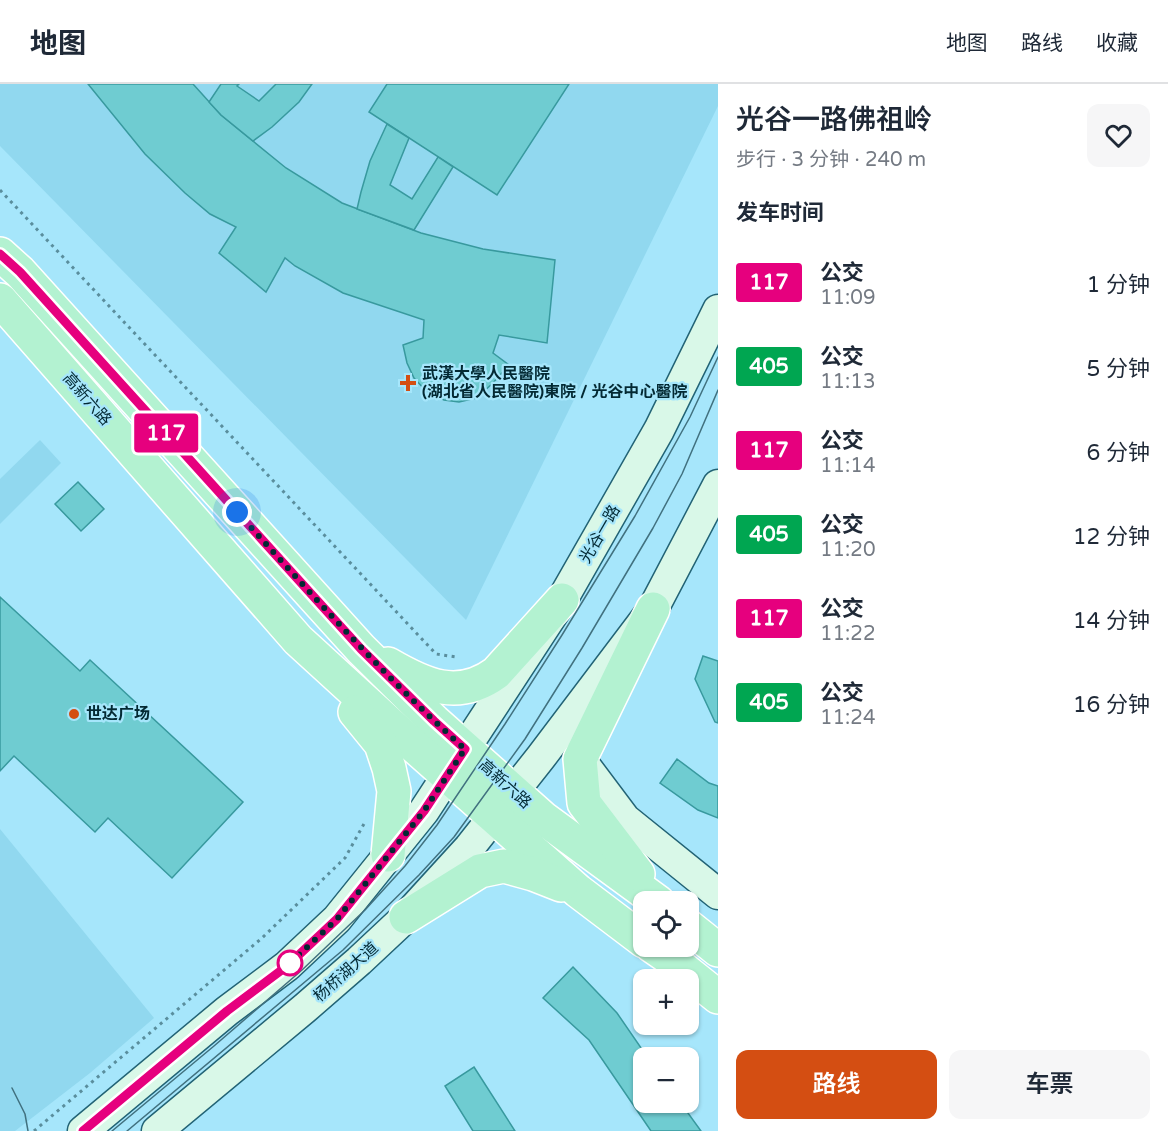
<!DOCTYPE html>
<html lang="zh">
<meta charset="utf-8">
<style>
body{margin:0;font-family:"Varela Round","Noto Sans SC",sans-serif;background:#f6f6f7;color:#1f2937;height:100vh;display:flex;flex-direction:column;font-size:22px;white-space:nowrap}
*{box-sizing:border-box;margin:0}
p{font-size:20px;color:#747a83}
.icon{flex:none;width:33px;height:33px;fill:none;stroke:currentColor;stroke-width:2;stroke-linecap:round;stroke-linejoin:round}
.map{position:relative;flex:1;overflow:hidden}
.side{display:flex;flex-direction:column;background:#fff;width:450px}
.side>*{flex:none}
.badge{padding:0 12px;border-radius:4px;font-size:21px;line-height:39px}
.fabs{position:absolute;left:633px;top:807px;display:grid;gap:12px}
.fabs a{display:grid;place-items:center;width:66px;height:66px;border-radius:12px;background:#fff;box-shadow:0 2px 4px #0004;font-size:30px}
.you{position:absolute;width:30px;height:30px;margin:-15px;border:4px solid #fff;border-radius:50%;background:#1a73e8;box-shadow:0 0 0 9px #1a73e833}
.map>.badge{position:absolute;translate:-50% -50%;box-shadow:0 0 0 3px #fff}
h2{padding:0 18px;font-size:22px;line-height:54px}
.round{display:grid;place-items:center;flex:none;width:63px;height:63px;border-radius:12px;background:#f6f6f7}
.head{display:flex;align-items:center;justify-content:space-between;height:102px;padding:0 18px}
h1{font-size:28px;font-weight:600;line-height:45px}
.primary-button{display:flex;gap:12px;margin-top:auto;padding:12px 18px}
.primary-button a{flex:1;height:69px;border-radius:12px;background:#d44e12;color:#fff;font-size:24px;font-weight:600;line-height:69px;text-align:center}
.primary-button a+a{background:#f6f6f7;color:#1f2937}
ul{padding:0;list-style:none}
li{display:flex;align-items:center;gap:18px;height:84px;padding:0 18px}
li div{flex:1}
li b{display:block;font-size:22px}
li em{font-style:normal}
li .badge{min-width:66px;font-weight:700;text-align:center}
header{display:flex;align-items:center;gap:36px;box-sizing:border-box;height:84px;padding:0 30px;background:#fff;border-bottom:2px solid #e0e1e3}
header strong{font-size:28px}
nav{display:flex;gap:33px;margin-inline-start:auto;font-size:21px}
main{display:flex;flex:1;min-height:0}
.map>svg:first-child{display:block}
.built{fill:#91d8ef}
.building{fill:#6fccd1;stroke:#38999e;stroke-width:1.5}
.lines{fill:none;stroke-linecap:round;stroke-linejoin:round}
.secondary-casing{stroke:#226375;stroke-width:33}
.primary-casing{stroke:#fff;stroke-width:36}
.path{stroke:#5a8e9d;stroke-width:3;stroke-dasharray:3 4.5;stroke-linecap:butt}
.secondary{stroke:#d9f8e8;stroke-width:30}
.primary{stroke:#b3f2d1;stroke-width:33}
.tram{stroke:#41717f;stroke-width:1.5}
.line-casing{stroke:#fff;stroke-width:14}
.line{stroke:#e6007e;stroke-width:9}
.walk{stroke:#032933;stroke-width:6;stroke-dasharray:0 10.8}
.poi-dot{fill:#d44e12;stroke:#a6e6fb;stroke-width:2}
.stop-dot{fill:#fff;stroke:#e6007e;stroke-width:3}
.labels{text-anchor:middle;dominant-baseline:central;stroke-width:4.5;stroke-linejoin:round;paint-order:stroke}
.poi-label{font-size:16px;font-weight:bold;fill:#032933;stroke:#a6e6fb;text-anchor:start}
.street-label{font-size:16px;fill:#032933;stroke:#a6e6fb}
</style>
<header>
<strong>地图</strong>
<nav><a>地图</a><a>路线</a><a>收藏</a></nav>
</header>
<main>
<div class="map">
<svg width="718" height="1047" viewBox="0 0 718 1047">
<rect width="100%" height="100%" fill="#a6e6fb"/>
<g class="built">
<polygon points="0,0 718,0 718,22 466,536 0,62"/>
<polygon points="40,356 61,379 0,440 0,395"/>
<polygon points="0,745 154,934 90,989 15,1047 0,1047"/>
</g>
<g class="building">
<polygon points="88,0 193,0 221,31 286,84 342,119 421,149 483,165 555,176 547,259 499,251 493,269 509,281 492,300 476,314 459,318 444,316 426,307 414,294 407,279 403,261 423,254 424,236 343,209 295,182 285,174 266,208 219,169 236,143 210,130 185,109 145,70"/>
<polygon points="221,0 239,0 237,2 259,17 276,0 312,0 299,18 272,43 253,57 221,31 209,18"/>
<polygon points="387,0 569,0 497,111 369,28"/>
<polygon points="387,40 409,54 390,101 412,115 438,73 453,83 414,146 357,125 361,108 370,77"/>
<polygon points="78,398 104,425 81,447 55,420"/>
<polygon points="0,513 80,587 90,576 243,718 172,794 108,734 95,748 14,672 0,687"/>
<polygon points="703,572 718,577 718,639 715,638 695,595"/>
<polygon points="677,675 709,699 718,702 718,734 698,726 660,699"/>
<polygon points="573,883 617,929 648,974 644,974 644,1018 680,1018 701,1047 651,1047 589,956 543,914"/>
<polygon points="474,983 515,1047 473,1047 445,1002"/>
</g>
<g class="lines">
<g class="secondary-casing">
<g id="secondary">
<polyline points="580,675 625,735 718,810"/>
<polyline points="83,1047 227,927 287,882 337,835 424,727 562,516 659,346 718,226"/>
<polyline points="157,1047 305,924 359,877 406,833 469,764 541,673 653,525 718,401"/>
</g>
</g>
<g class="primary-casing">
<g id="primary">
<polyline points="0,170 20,188 361,565 434,637 543,734 658,818"/>
<polyline points="0,216 298,556 414,662 578,807 644,857"/>
<path d="M 388,580 C 424,601 458,617 496,589 L 562,516"/>
<polyline points="355,628 381,660 389,684 394,707 388,771"/>
<polyline points="638,790 584,719 580,675 653,525"/>
<polyline points="406,833 480,787 504,782 533,790 561,801"/>
<polyline points="688,842 718,866"/>
<polyline points="652,862 668,873 718,913"/>
</g>
</g>
<g class="path">
<polyline points="0,106 436,570 456,573"/>
<polyline points="34,1047 262,854 345,774 365,738"/>
</g>
<use href="#secondary" class="secondary"/>
<use href="#primary" class="primary"/>
<g class="tram">
<polyline points="12,1004 25,1030 28,1047"/>
<polyline points="112,1047 214,962 302,886 365,826 405,782 437,741 505,640 562,551 635,432 690,333 718,273"/>
<polyline points="127,1047 343,866 419,791 454,753 525,655 582,564 653,444 682,390 718,306"/>
</g>
</g>
<g class="lines">
<g class="line-casing">
<polyline id="line" points="0,170 20,188 361,565 434,637 465,665 424,727 337,835 287,882 227,927 83,1047"/>
</g>
<use href="#line" class="line"/>
<path class="walk" d="M 237,428 C 311,509 383,592 465,665 L 424,727 L 337,835 L 287,882 L 290,879"/>
</g>
<g class="poi-dot">
<path d="M405 290h6v6h6v6h-6v6h-6v-6h-6v-6h6z"/>
<circle cx="74" cy="630" r="6"/>
</g>
<circle class="stop-dot" cx="290" cy="879" r="12"/>
<g class="labels">
<g class="poi-label">
<text x="422" y="290">武漢大學人民醫院<tspan x="422" dy="18">(湖北省人民醫院)東院 / 光谷中心醫院</tspan></text>
<text x="86" y="630">世达广场</text>
</g>
<g class="street-label">
<text transform="translate(87 315) rotate(49)">高新六路</text>
<text transform="translate(600 450) rotate(-60)">光谷一路</text>
<text transform="translate(505 700) rotate(42)">高新六路</text>
<text transform="translate(346 888) rotate(-42)">杨桥湖大道</text>
</g>
</g>
</svg>
<div class="fabs">
<a><svg class="icon" aria-label="locate" viewBox="0 0 24 24"><circle cx="12" cy="12" r="6"/><path d="M12 2v4M12 18v4M2 12h4M18 12h4"/></svg></a>
<a>+</a>
<a>−</a>
</div>
<div class="you" style="left:237px;top:428px"></div>
<b class="badge" style="left:166px;top:349px;background:#e6007e;color:#fff">117</b>
</div>
<section class="side">
<div class="head"><div><h1>光谷一路佛祖岭</h1><p>步行 · 3 分钟 · 240 m</p></div><a class="round"><svg class="icon" aria-label="heart" viewBox="0 0 24 24"><path d="M12 20l-8-8c-3-5 5-10 8-4 3-6 11-1 8 4z"/></svg></a></div>
<h2>发车时间</h2>
<ul>
<li><span class="badge" style="background:#e6007e;color:#fff">117</span><div><b>公交</b><p>11:09</p></div><em>1 分钟</em></li>
<li><span class="badge" style="background:#00a651;color:#fff">405</span><div><b>公交</b><p>11:13</p></div><em>5 分钟</em></li>
<li><span class="badge" style="background:#e6007e;color:#fff">117</span><div><b>公交</b><p>11:14</p></div><em>6 分钟</em></li>
<li><span class="badge" style="background:#00a651;color:#fff">405</span><div><b>公交</b><p>11:20</p></div><em>12 分钟</em></li>
<li><span class="badge" style="background:#e6007e;color:#fff">117</span><div><b>公交</b><p>11:22</p></div><em>14 分钟</em></li>
<li><span class="badge" style="background:#00a651;color:#fff">405</span><div><b>公交</b><p>11:24</p></div><em>16 分钟</em></li>
</ul>
<div class="primary-button"><a>路线</a><a>车票</a></div>
</section>
</main>
